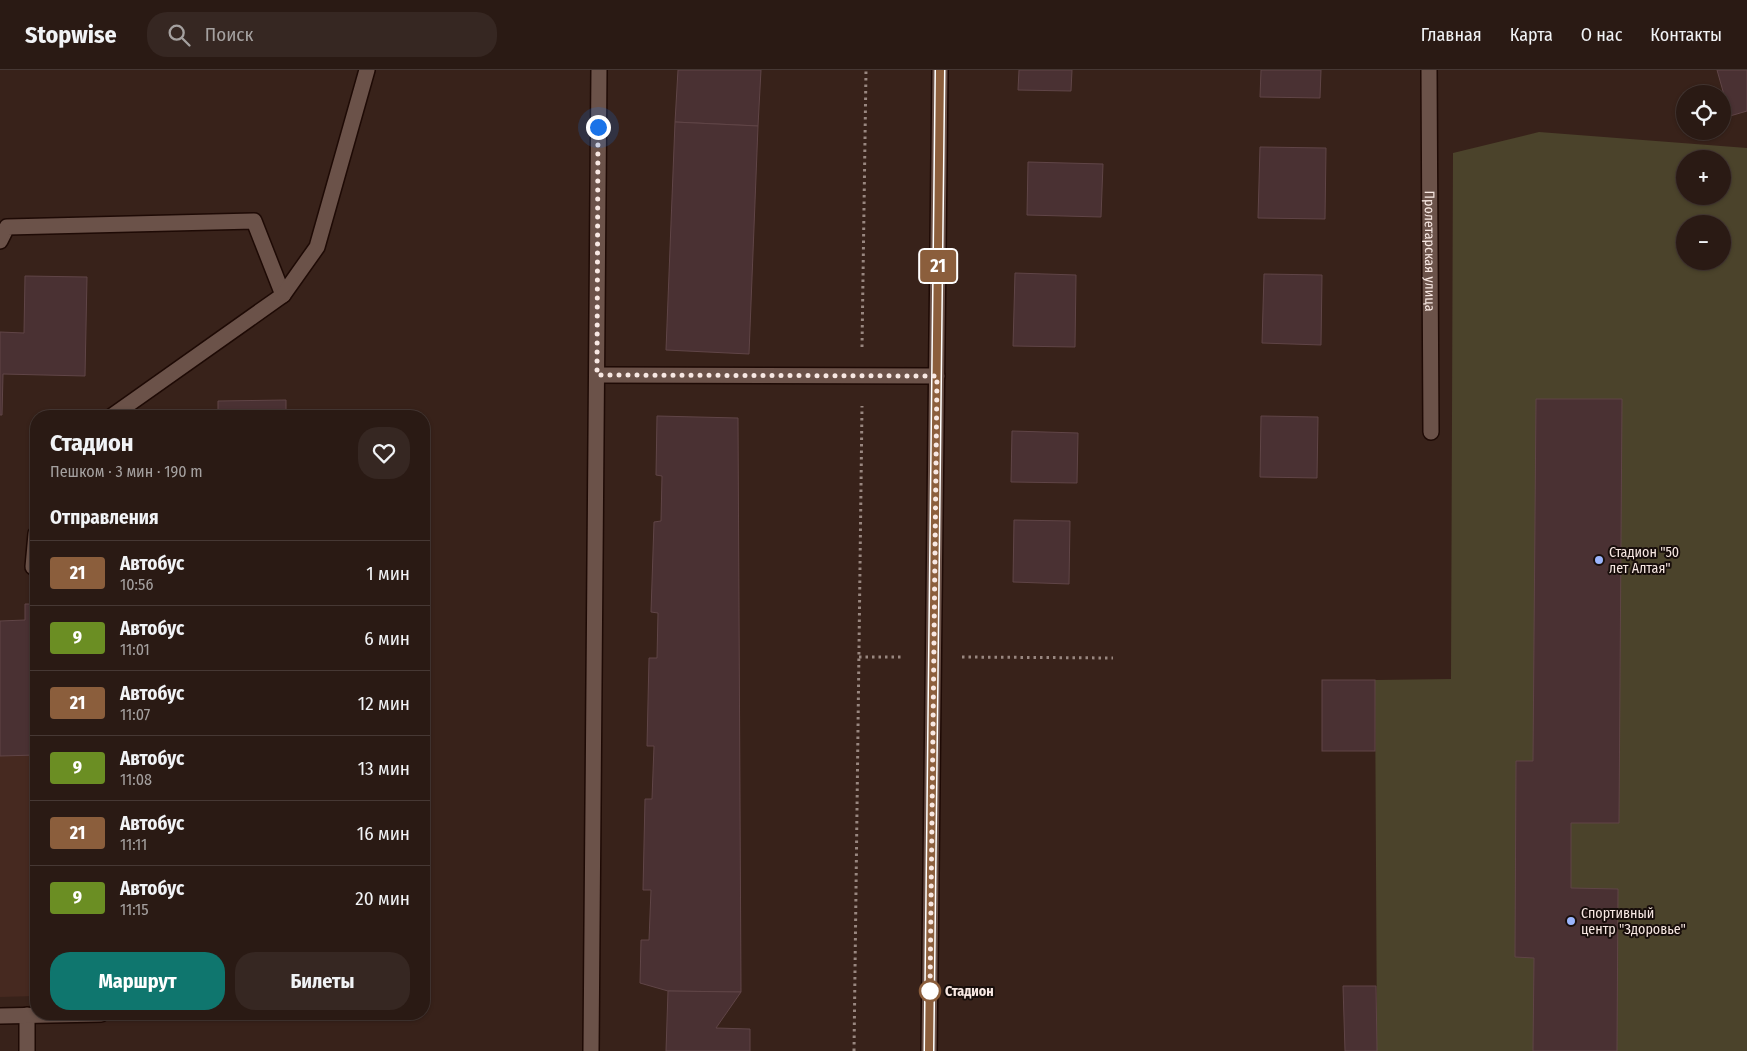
<!DOCTYPE html>
<html lang="ru">
<meta charset="utf-8">
<style>
body{margin:0;font-family:"Fira Sans Condensed",sans-serif;background:#362722;color:#f1f3f6;height:100vh;display:flex;flex-direction:column;font-size:19px;white-space:nowrap}
*{box-sizing:border-box;margin:0}
p{font-size:16px;color:#a5a1a0}
.icon{flex:none;width:28px;height:28px;fill:none;stroke:currentColor;stroke-width:2;stroke-linecap:round;stroke-linejoin:round}
.map{position:relative;flex:1;overflow:hidden}
.drawer{position:absolute;left:30px;top:340px;width:400px;height:610px;display:flex;flex-direction:column;background:#2a1a14;border-radius:20px;box-shadow:0 1px 4px #0004,0 0 0 1px #463834}
.drawer>*{flex:none}
.badge{padding:0 10px;border-radius:4px;font-size:18px;line-height:32px}
.tools{position:absolute;left:1676px;top:15px;display:grid;gap:10px}
.tools a{display:grid;place-items:center;width:55px;height:55px;border-radius:50%;background:#2a1a14;box-shadow:0 1px 4px #0004,0 0 0 1px #463834;font-size:25px}
.you{position:absolute;width:25px;height:25px;margin:-12px;border:4px solid #fff;border-radius:50%;background:#1a73e8;box-shadow:0 0 0 8px #1a73e833}
.map>.badge{position:absolute;translate:-50% -50%;box-shadow:0 0 0 2px #fff}
h2{padding:0 20px;font-size:19px;line-height:45px}
.round{display:grid;place-items:center;flex:none;width:52px;height:52px;border-radius:20px;background:#362722}
.summary{display:flex;align-items:center;justify-content:space-between;height:85px;padding:0 20px}
h1{font-size:24px;font-weight:700;line-height:38px}
.action{display:flex;gap:10px;margin-top:auto;padding:10px 20px}
.action a{flex:1;height:58px;border-radius:20px;background:#0f766e;color:#fff;font-size:20px;font-weight:700;line-height:58px;text-align:center}
.action a+a{background:#362722;color:#f1f3f6}
ul{padding:0;list-style:none}
li{display:flex;align-items:center;gap:15px;height:65px;padding:0 20px;border-top:1px solid #463834}
li div{flex:1}
li b{display:block;font-size:19px}
li em{font-style:normal}
li .badge{min-width:55px;font-weight:700;text-align:center}
header{display:flex;align-items:center;gap:30px;box-sizing:border-box;height:70px;padding:0 25px;background:#2a1a14;border-bottom:1px solid #463834}
header strong{font-size:24px}
nav{display:flex;gap:28px;margin-inline-start:auto;font-size:18px}
.search{width:350px;height:45px;background:#362722;display:flex;align-items:center;gap:12px;box-sizing:border-box;padding:0 18px;border-radius:20px;color:#a5a1a0;font-size:19px}
.map>svg:first-child{display:block}
.built{fill:#462920}
.green{fill:#4b432b;fill-rule:evenodd}
.building{fill:#4a3133;stroke:#604547}
.lines{fill:none;stroke-linecap:round;stroke-linejoin:round}
.minor-casing{stroke:#1e0a05;stroke-width:18}
.path{stroke:#998780;stroke-width:3;stroke-dasharray:2.5 4;stroke-linecap:butt}
.minor{stroke:#6b5249;stroke-width:15}
.line-casing{stroke:#fff;stroke-width:11}
.line{stroke:#8b5e3c;stroke-width:8}
.walk{stroke:#f8e8e3;stroke-width:5;stroke-dasharray:0 9}
.poi-dot{fill:#9bb5fd;stroke:#180e0b;stroke-width:2}
.stop-dot{fill:#fff;stroke:#8b5e3c;stroke-width:2.5}
.labels{text-anchor:middle;dominant-baseline:central;stroke-width:4;stroke-linejoin:round;paint-order:stroke}
.street-label{font-size:14px;fill:#f8e8e3;stroke:#180e0b}
.poi-label{font-size:14px;fill:#f8e8e3;stroke:#180e0b;text-anchor:start}
.stop-label{font-size:14px;font-weight:bold;fill:#f8e8e3;stroke:#180e0b;text-anchor:start}
</style>
<header>
<strong>Stopwise</strong>
<div class="search"><svg class="icon" aria-label="search" viewBox="0 0 24 24"><circle cx="10" cy="10" r="6"/><path d="M15 15l6 6"/></svg>Поиск</div>
<nav><a>Главная</a><a>Карта</a><a>О нас</a><a>Контакты</a></nav>
</header>
<div class="map">
<svg width="1747" height="981" viewBox="0 0 1747 981">
<rect width="100%" height="100%" fill="#38221a"/>
<polygon class="built" points="36,685 36,926 0,927 0,686"/>
<path class="green" d="M 1539,62 L 1747,78 L 1747,981 L 1377,981 L 1375,610 L 1451,609 L 1453,83 ZM 1685,89 L 1722,89 L 1722,126 L 1685,126 ZM 1685,154 L 1722,154 L 1722,191 L 1685,191 Z"/>
<g class="building">
<polygon points="678,0 761,0 758,56 675,52"/>
<polygon points="1019,0 1072,0 1071,21 1018,20"/>
<polygon points="1261,0 1321,0 1320,28 1260,27"/>
<polygon points="1717,0 1747,0 1747,41 1730,46"/>
<polygon points="675,52 758,56 749,284 666,280"/>
<polygon points="1260,77 1326,78 1325,149 1258,148"/>
<polygon points="1028,92 1103,94 1101,147 1027,145"/>
<polygon points="1015,203 1076,205 1075,277 1013,276"/>
<polygon points="1264,204 1322,205 1321,275 1262,273"/>
<polygon points="25,206 87,207 85,306 3,304 2,345 0,345 0,262 24,263"/>
<polygon points="1536,329 1622,329 1619,753 1571,753 1571,818 1618,819 1617,981 1533,981 1534,888 1515,887 1516,691 1533,691"/>
<polygon points="286,330 286,346 218,346 218,331"/>
<polygon points="657,346 738,348 741,922 668,921 640,913 641,870 649,870 651,820 643,820 645,729 652,729 654,676 647,676 649,588 657,588 658,543 651,542 654,452 661,451 662,406 656,405"/>
<polygon points="1261,346 1318,347 1317,408 1260,407"/>
<polygon points="1012,361 1078,363 1077,413 1011,412"/>
<polygon points="1014,450 1070,451 1069,514 1013,512"/>
<polygon points="25,534 36,534 36,685 0,686 0,551 25,550"/>
<rect x="1322" y="610" width="53" height="71"/>
<polygon points="1343,916 1376,916 1377,981 1345,981"/>
<polygon points="668,921 741,922 716,958 750,959 750,981 666,981"/>
</g>
<g class="lines">
<g class="minor-casing">
<g id="minor">
<path id="s1" d="M 1429,0 L 1431,362"/>
<polyline points="0,171 7,157 254,151 283,225"/>
<polyline points="597,305 937,306"/>
<polyline points="112,346 283,225 317,177 367,0"/>
<polyline points="33,497 36,464"/>
<polyline points="27,945 27,981"/>
<polyline points="0,946 101,944"/>
<polyline points="591,981 599,0"/>
<polyline points="929,981 940,0"/>
</g>
</g>
<g class="path">
<polyline points="862,277 866,0"/>
<polyline points="859,587 903,587"/>
<polyline points="962,587 1113,588"/>
<polyline points="854,981 862,336"/>
</g>
<use href="#minor" class="minor"/>
</g>
<g class="lines">
<g class="line-casing">
<polyline id="line" points="929,981 940,0"/>
</g>
<use href="#line" class="line"/>
<polyline class="walk" points="598,57 597,305 937,306 930,921"/>
</g>
<g class="poi-dot">
<circle cx="1599" cy="490" r="5"/>
<circle cx="1571" cy="851" r="5"/>
</g>
<circle class="stop-dot" cx="930" cy="921" r="10"/>
<g class="labels">
<g class="street-label">
<text stroke="none"><textPath href="#s1" startOffset="181">Пролетарская улица</textPath></text>
</g>
<g class="poi-label">
<text x="1609" y="482">Стадион "50<tspan x="1609" dy="16">лет Алтая"</tspan></text>
<text x="1581" y="843">Спортивный<tspan x="1581" dy="16">центр "Здоровье"</tspan></text>
</g>
<g class="stop-label">
<text x="945" y="921">Стадион</text>
</g>
</g>
</svg>
<div class="tools">
<a><svg class="icon" aria-label="locate" viewBox="0 0 24 24"><circle cx="12" cy="12" r="6"/><path d="M12 2v4M12 18v4M2 12h4M18 12h4"/></svg></a>
<a>+</a>
<a>−</a>
</div>
<div class="you" style="left:598px;top:57px"></div>
<b class="badge" style="left:938px;top:196px;background:#8b5e3c;color:#fff">21</b>
<section class="drawer">
<div class="summary"><div><h1>Стадион</h1><p>Пешком · 3 мин · 190 m</p></div><a class="round"><svg class="icon" aria-label="heart" viewBox="0 0 24 24"><path d="M12 20l-8-8c-3-5 5-10 8-4 3-6 11-1 8 4z"/></svg></a></div>
<h2>Отправления</h2>
<ul>
<li><span class="badge" style="background:#8b5e3c;color:#fff">21</span><div><b>Автобус</b><p>10:56</p></div><em>1 мин</em></li>
<li><span class="badge" style="background:#6b8e23;color:#fff">9</span><div><b>Автобус</b><p>11:01</p></div><em>6 мин</em></li>
<li><span class="badge" style="background:#8b5e3c;color:#fff">21</span><div><b>Автобус</b><p>11:07</p></div><em>12 мин</em></li>
<li><span class="badge" style="background:#6b8e23;color:#fff">9</span><div><b>Автобус</b><p>11:08</p></div><em>13 мин</em></li>
<li><span class="badge" style="background:#8b5e3c;color:#fff">21</span><div><b>Автобус</b><p>11:11</p></div><em>16 мин</em></li>
<li><span class="badge" style="background:#6b8e23;color:#fff">9</span><div><b>Автобус</b><p>11:15</p></div><em>20 мин</em></li>
</ul>
<div class="action"><a>Маршрут</a><a>Билеты</a></div>
</section>
</div>
